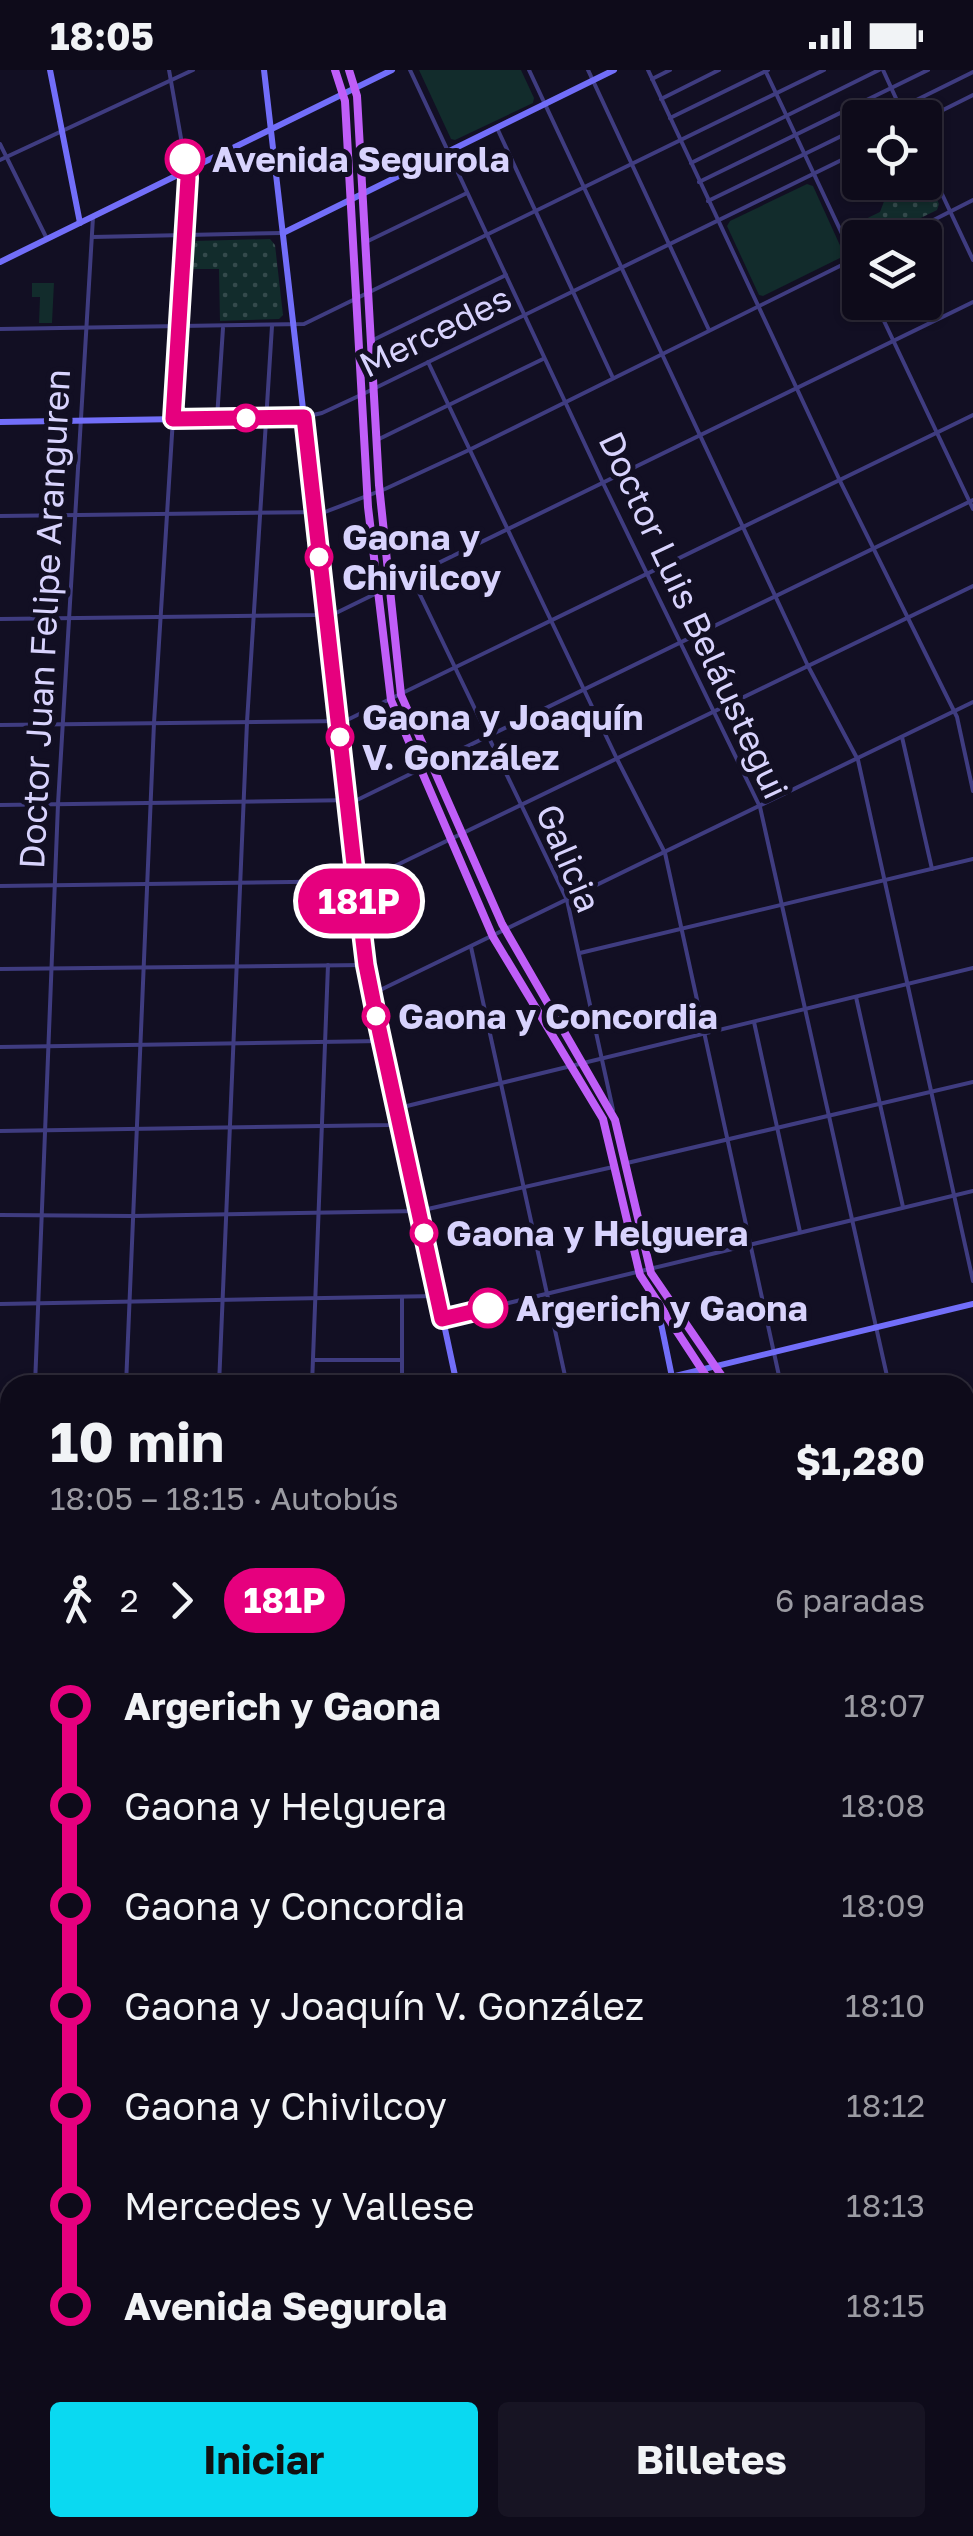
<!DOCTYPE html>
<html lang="es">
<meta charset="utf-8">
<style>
body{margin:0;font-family:"Golos Text",sans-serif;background:#171423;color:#f1f3f6;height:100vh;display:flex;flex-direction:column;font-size:38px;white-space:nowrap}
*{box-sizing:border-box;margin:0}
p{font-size:32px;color:#9b9ba2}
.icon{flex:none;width:55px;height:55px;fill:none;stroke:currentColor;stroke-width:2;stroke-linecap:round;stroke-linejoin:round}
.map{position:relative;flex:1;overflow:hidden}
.details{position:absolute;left:0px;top:1305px;width:975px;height:1162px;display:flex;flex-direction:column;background:#0e0b1a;border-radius:30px 30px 0 0;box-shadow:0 2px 8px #0004,0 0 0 2px #2e2b39}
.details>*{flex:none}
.badge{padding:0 20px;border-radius:32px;font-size:35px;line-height:65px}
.fabs{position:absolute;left:842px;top:30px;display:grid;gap:20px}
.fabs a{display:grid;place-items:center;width:100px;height:100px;border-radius:10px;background:#0e0b1a;box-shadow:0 2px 8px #0004,0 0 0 2px #2e2b39;font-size:50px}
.map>.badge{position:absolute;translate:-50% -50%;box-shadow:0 0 0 5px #fff}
.legs{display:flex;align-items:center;gap:15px;height:110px;padding:0 50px;font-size:32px}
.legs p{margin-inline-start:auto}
.summary{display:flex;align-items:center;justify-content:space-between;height:170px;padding:0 50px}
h1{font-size:55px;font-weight:700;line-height:75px}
.primary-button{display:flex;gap:20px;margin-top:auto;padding:20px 50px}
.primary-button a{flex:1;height:115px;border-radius:10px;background:#0ad9f1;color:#111;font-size:40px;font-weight:700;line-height:115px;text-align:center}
.primary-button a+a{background:#171423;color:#f1f3f6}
ul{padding:0 50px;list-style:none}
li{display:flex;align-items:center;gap:35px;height:100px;font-size:38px}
li i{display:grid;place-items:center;width:15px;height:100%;margin:0 12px;background:currentColor}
li i::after{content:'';width:25px;height:25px;margin:-12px;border:8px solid;border-radius:50%;background:#0e0b1a}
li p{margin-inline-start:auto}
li:first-child i{background:linear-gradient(#0000 50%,currentColor 0)}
li:last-child i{background:linear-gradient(currentColor 50%,#0000 0)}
.status{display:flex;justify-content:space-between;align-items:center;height:70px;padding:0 50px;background:#0e0b1a;direction:ltr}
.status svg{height:28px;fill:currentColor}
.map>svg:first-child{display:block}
.grass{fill:#122c2c}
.park{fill:url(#park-dots)}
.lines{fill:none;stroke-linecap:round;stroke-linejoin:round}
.street{stroke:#3f3c80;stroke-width:4}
.secondary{stroke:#726ef9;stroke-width:6}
.primary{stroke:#c05ef8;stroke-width:8}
.line-1-casing{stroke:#fff;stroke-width:22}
.line-1{stroke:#e6007e;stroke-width:15}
.stop-1-dot{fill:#fff;stroke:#e6007e;stroke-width:5}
.labels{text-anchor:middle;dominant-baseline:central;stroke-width:10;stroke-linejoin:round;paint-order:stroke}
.stop-label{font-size:35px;font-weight:bold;fill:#d8d3fd;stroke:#120f23;text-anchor:start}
.street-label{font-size:35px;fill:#d8d3fd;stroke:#120f23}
</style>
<div class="status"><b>18:05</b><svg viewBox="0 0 49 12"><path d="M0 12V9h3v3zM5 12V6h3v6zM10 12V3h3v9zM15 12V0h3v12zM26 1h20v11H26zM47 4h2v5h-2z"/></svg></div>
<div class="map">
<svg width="973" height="2466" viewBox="0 0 973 2466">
<defs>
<pattern id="park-dots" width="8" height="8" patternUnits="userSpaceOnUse" patternTransform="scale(2.5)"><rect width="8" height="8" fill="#122c2c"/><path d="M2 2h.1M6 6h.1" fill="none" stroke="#344a4c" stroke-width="1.8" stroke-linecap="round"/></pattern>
</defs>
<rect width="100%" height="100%" fill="#120f23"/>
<g class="grass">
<polygon points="419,0 521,0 534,28 533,33 455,70 451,69"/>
<polygon points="807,114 813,116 843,182 842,187 763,226 759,225 727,156 730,151"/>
<polygon points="32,213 54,213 52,253 39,253 40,227 32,227"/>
</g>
<g class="park">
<polygon points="925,104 939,134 937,140 882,167 860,168 860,177 855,177 847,158 880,142 891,113 925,112"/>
<polygon points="270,169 275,175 283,245 279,249 220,251 219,199 189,199 191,174 195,171"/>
</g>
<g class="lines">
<g class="street">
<polyline points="410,0 603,413 760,737 889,1315"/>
<polyline points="529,0 808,596 858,690 973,1211"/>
<polyline points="588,0 709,260"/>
<polyline points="648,0 840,411 957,647 973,721"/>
<polyline points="765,0 860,202"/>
<polyline points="883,0 905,48"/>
<polyline points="652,9 670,0"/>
<polyline points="661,29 719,0"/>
<polyline points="670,48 768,0"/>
<polyline points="880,48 973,2"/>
<polyline points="925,49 973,25"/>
<polyline points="497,58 613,308"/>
<polyline points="0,74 47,169"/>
<polyline points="925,88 973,190"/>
<polyline points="0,90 193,0"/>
<polyline points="691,93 879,0"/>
<polyline points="699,112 928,0"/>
<polyline points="708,131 860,57"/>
<polyline points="92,167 282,163"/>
<polyline points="898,168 973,130"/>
<polyline points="368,171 467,123"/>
<polyline points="875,232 973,439"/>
<polyline points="0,259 304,254 824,0"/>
<polyline points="371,271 506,205"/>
<polyline points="428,292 617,689 665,783 781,1315"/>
<polyline points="304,347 322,343 363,324 860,81"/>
<polyline points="217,348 223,258"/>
<polyline points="377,370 543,289"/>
<polyline points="0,446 325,442 385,419 469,380 860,186"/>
<polyline points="411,506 567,830 613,1040"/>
<polyline points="0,549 315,545 336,543 973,232"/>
<polyline points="0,655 345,651 973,345"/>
<polyline points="902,667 932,799"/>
<polyline points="0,735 357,730 973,430"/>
<polyline points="0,816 364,811 973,516"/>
<polyline points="471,877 567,1315"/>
<polyline points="580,883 973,789"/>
<polyline points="0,899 365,895"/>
<polyline points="372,924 973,632"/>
<polyline points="856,927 903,1137"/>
<polyline points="754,952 800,1162"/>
<polyline points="0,977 382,971"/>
<polyline points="0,1061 390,1055 407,1036 973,898"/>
<polyline points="627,1093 973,1012"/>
<polyline points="0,1145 132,1146 419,1141 613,1097"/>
<polyline points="0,1234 437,1226"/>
<polyline points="442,1249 973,1121"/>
<polyline points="313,1290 401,1290"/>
<polyline points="35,1315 58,734 93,147"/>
<polyline points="126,1315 154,653 188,108 169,0"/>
<polyline points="219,1315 247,652 272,256"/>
<polyline points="312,1315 328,895"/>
<polyline points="402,1315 402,1227"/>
<polyline points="965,1345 973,1344"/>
<polyline points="0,1459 10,1459"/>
<polyline points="965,1459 973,1457"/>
<polyline points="0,1565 10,1565"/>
<polyline points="965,1569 973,1567"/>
<polyline points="965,1658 967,1678"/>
<polyline points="0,1669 10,1669"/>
<polyline points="0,1776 10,1776"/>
<polyline points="965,1784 973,1782"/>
<polyline points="965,1883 973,1881"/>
<polyline points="0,1893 10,1891"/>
<polyline points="0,1996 10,1995"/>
<polyline points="965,2027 973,2025"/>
<polyline points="965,2135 973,2169"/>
<polyline points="0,2155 10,2154"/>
<polyline points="965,2188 973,2187"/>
<polyline points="965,2303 973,2302"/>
<polyline points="0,2377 10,2375"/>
<polyline points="0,2421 10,2420"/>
<polyline points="69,2458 69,2466"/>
<polyline points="379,2458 380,2466"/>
<polyline points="561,2458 561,2466"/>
<polyline points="735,2458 737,2466"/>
<polyline points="829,2458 831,2466"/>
<polyline points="929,2458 931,2466"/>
<polyline points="457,2466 457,2458"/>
</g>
<g class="secondary">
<polyline points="50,0 80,153"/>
<polyline points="264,0 367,895 457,1315"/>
<polyline points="283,163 614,0"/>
<polyline points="0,192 392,0"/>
<polyline points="0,352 304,347"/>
<polyline points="657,1234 672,1307"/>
<polyline points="638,1315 973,1234"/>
<polyline points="0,1356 10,1356"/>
<polyline points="965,1978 973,1976"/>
<polyline points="0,2075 10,2075"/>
<polyline points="965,2077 973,2075"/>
<polyline points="0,2271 10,2269"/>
<polyline points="965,2432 973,2432"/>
<polyline points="636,2458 636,2466"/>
<polyline points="183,2466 183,2461 374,2458"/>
</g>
<g class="primary">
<polyline points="335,0 345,31 368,437 391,630 493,867 603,1049 640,1205 712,1315"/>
<polyline points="349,0 357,26 379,415 401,625 502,854 615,1050 651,1203 728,1315"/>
<polyline points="965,1680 973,1689"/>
<polyline points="965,1699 973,1710"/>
</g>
</g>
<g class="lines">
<g class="line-1-casing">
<polyline id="line-1" points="185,89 188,108 173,349 304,347 356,812 366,895 376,945 442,1249 488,1238"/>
</g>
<use href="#line-1" class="line-1"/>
</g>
<g class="stop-1-dot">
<circle cx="185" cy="89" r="18"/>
<circle cx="246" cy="348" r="12"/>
<circle cx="319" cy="487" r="12"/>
<circle cx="340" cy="667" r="12"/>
<circle cx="376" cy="946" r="12"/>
<circle cx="424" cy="1163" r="12"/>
<circle cx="488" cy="1238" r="18"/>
</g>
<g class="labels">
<g class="stop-label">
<text x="212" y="89">Avenida Segurola</text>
<text x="342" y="467">Gaona y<tspan x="342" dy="40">Chivilcoy</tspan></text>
<text x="362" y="647">Gaona y Joaquín<tspan x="362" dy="40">V. González</tspan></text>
<text x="398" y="946">Gaona y Concordia</text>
<text x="446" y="1163">Gaona y Helguera</text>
<text x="516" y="1238">Argerich y Gaona</text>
</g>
<g class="street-label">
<text transform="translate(435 261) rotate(-26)">Mercedes</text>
<text transform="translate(694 545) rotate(65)">Doctor Luis Beláustegui</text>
<text transform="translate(44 549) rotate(-87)">Doctor Juan Felipe Aranguren</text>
<text transform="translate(569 788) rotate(67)">Galicia</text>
</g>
</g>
</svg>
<div class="fabs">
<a><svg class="icon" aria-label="locate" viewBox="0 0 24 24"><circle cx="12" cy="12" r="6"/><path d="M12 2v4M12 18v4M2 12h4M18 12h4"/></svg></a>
<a><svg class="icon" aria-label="layers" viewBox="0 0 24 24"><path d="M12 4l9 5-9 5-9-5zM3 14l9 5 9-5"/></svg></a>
</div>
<b class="badge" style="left:359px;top:831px;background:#e6007e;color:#fff">181P</b>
<section class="details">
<div class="summary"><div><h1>10 min</h1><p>18:05 – 18:15 · Autobús</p></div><b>$1,280</b></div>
<div class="legs"><svg class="icon" aria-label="walk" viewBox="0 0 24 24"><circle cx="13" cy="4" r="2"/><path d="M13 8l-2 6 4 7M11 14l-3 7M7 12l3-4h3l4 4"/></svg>2<svg class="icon" aria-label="forward" viewBox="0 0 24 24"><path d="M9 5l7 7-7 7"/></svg><b class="badge" style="background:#e6007e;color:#fff">181P</b><p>6 paradas</p></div>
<ul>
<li><i style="color:#e6007e"></i><b>Argerich y Gaona</b><p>18:07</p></li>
<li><i style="color:#e6007e"></i><span>Gaona y Helguera</span><p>18:08</p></li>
<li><i style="color:#e6007e"></i><span>Gaona y Concordia</span><p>18:09</p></li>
<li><i style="color:#e6007e"></i><span>Gaona y Joaquín V. González</span><p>18:10</p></li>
<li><i style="color:#e6007e"></i><span>Gaona y Chivilcoy</span><p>18:12</p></li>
<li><i style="color:#e6007e"></i><span>Mercedes y Vallese</span><p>18:13</p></li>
<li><i style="color:#e6007e"></i><b>Avenida Segurola</b><p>18:15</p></li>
</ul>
<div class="primary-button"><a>Iniciar</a><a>Billetes</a></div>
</section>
</div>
